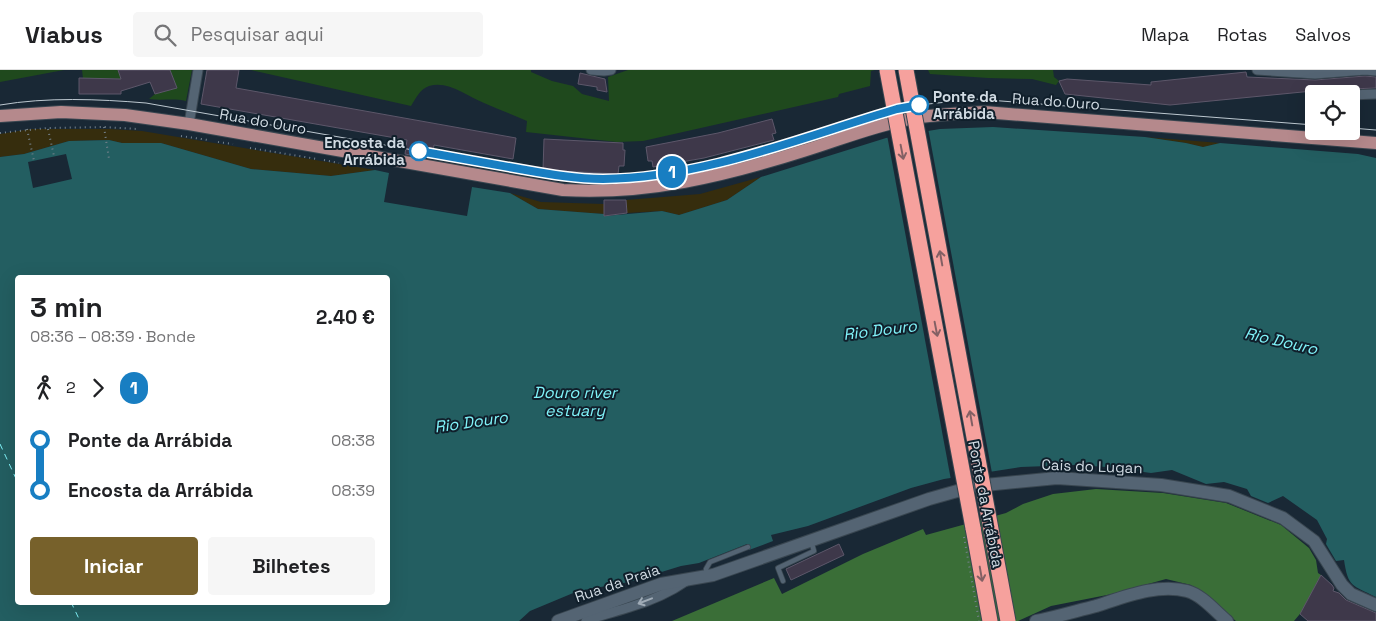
<!DOCTYPE html>
<html lang="pt">
<meta charset="utf-8">
<style>
body{margin:0;font-family:"Space Grotesk",sans-serif;background:#f6f6f6;color:#202124;height:100vh;display:flex;flex-direction:column;font-size:19px;white-space:nowrap}
*{box-sizing:border-box;margin:0}
p{font-size:16px;color:#757577}
.icon{flex:none;width:28px;height:28px;fill:none;stroke:currentColor;stroke-width:2;stroke-linecap:round;stroke-linejoin:round}
.map{position:relative;flex:1;overflow:hidden}
.panel{position:absolute;left:15px;top:205px;width:375px;height:330px;display:flex;flex-direction:column;background:#fff;border-radius:5px;box-shadow:0 5px 20px #0002}
.panel>*{flex:none}
.badge{padding:0 10px;border-radius:16px;font-size:18px;line-height:32px}
.fabs{position:absolute;left:1305px;top:15px;display:grid;gap:10px}
.fabs a{display:grid;place-items:center;width:55px;height:55px;border-radius:5px;background:#fff;box-shadow:0 5px 20px #0002;font-size:25px}
.map>.badge{position:absolute;translate:-50% -50%;box-shadow:0 0 0 2px #fff}
.legs{display:flex;align-items:center;gap:8px;height:55px;padding:0 15px;font-size:16px}
.legs p{margin-inline-start:auto}
.overview{display:flex;align-items:center;justify-content:space-between;height:85px;padding:0 15px}
h1{font-size:28px;font-weight:700;line-height:38px}
.primary-button{display:flex;gap:10px;margin-top:auto;padding:10px 15px}
.primary-button a{flex:1;height:58px;border-radius:5px;background:#77612b;color:#fff;font-size:20px;font-weight:700;line-height:58px;text-align:center}
.primary-button a+a{background:#f6f6f6;color:#202124}
ul{padding:0 15px;list-style:none}
li{display:flex;align-items:center;gap:18px;height:50px;font-size:19px}
li i{display:grid;place-items:center;width:8px;height:100%;margin:0 6px;background:currentColor}
li i::after{content:'';width:12px;height:12px;margin:-6px;border:4px solid;border-radius:50%;background:#fff}
li p{margin-inline-start:auto}
li:first-child i{background:linear-gradient(#0000 50%,currentColor 0)}
li:last-child i{background:linear-gradient(currentColor 50%,#0000 0)}
header{display:flex;align-items:center;gap:30px;box-sizing:border-box;height:70px;padding:0 25px;background:#fff;border-bottom:1px solid #e0e0e0}
header strong{font-size:24px}
nav{display:flex;gap:28px;margin-inline-start:auto;font-size:18px}
.search{width:350px;height:45px;background:#f6f6f6;display:flex;align-items:center;gap:12px;box-sizing:border-box;padding:0 18px;border-radius:5px;color:#757577;font-size:19px}
.map>svg:first-child{display:block}
.green{fill:#1f491d}
.forest{fill:#3a6e37}
.sand{fill:#362d0d}
.water{fill:#235e61;fill-rule:evenodd}
.pier{fill:#192835}
.lines{fill:none;stroke-linecap:round;stroke-linejoin:round}
.ferry{stroke:#80f3f9;stroke-width:1;stroke-dasharray:6 5;stroke-linecap:butt}
.building{fill:#3e384a;stroke:#5d576a}
.lane-casing{stroke:#394650;stroke-width:6}
.street-casing{stroke:#394650;stroke-width:11}
.secondary-casing{stroke:#394650;stroke-width:14}
.primary-casing{stroke:#394650;stroke-width:14}
.highway-casing{stroke:#394650;stroke-width:17}
.path{stroke:#75828c;stroke-width:2;stroke-dasharray:1 4;stroke-linecap:butt}
.lane{stroke:#546473;stroke-width:4.5}
.street{stroke:#546473;stroke-width:9}
.secondary{stroke:#546473;stroke-width:12}
.primary{stroke:#b5898c;stroke-width:12}
.highway{stroke:#f6a19d;stroke-width:15}
.tram{stroke:#bdc8d0;stroke-width:1}
.highway-bridge-casing{stroke:#394650;stroke-width:17;stroke-linecap:butt}
.path-bridge{stroke:#75828c;stroke-width:2;stroke-dasharray:1 4;stroke-linecap:butt}
.highway-bridge{stroke:#f6a19d;stroke-width:15}
.oneway{stroke:#836064}
.oneway2{stroke:#9fabb6}
.line-1-casing{stroke:#fff;stroke-width:11}
.line-1{stroke:#187ec2;stroke-width:8}
.stop-1-dot{fill:#fff;stroke:#187ec2;stroke-width:2.5}
.labels{text-anchor:middle;dominant-baseline:central;stroke-width:4;stroke-linejoin:round;paint-order:stroke}
.stop-label{font-size:15px;font-weight:bold;fill:#d1dbe3;stroke:#101f2b;text-anchor:start}
.street-label{font-size:15px;fill:#d1dbe3;stroke:#101f2b}
.water-label{font-size:16px;font-style:italic;fill:#80f3f9;stroke:#101f2b}
</style>
<header>
<strong>Viabus</strong>
<div class="search"><svg class="icon" aria-label="search" viewBox="0 0 24 24"><circle cx="10" cy="10" r="6"/><path d="M15 15l6 6"/></svg>Pesquisar aqui</div>
<nav><a>Mapa</a><a>Rotas</a><a>Salvos</a></nav>
</header>
<div class="map">
<svg width="1376" height="551" viewBox="0 0 1376 551">
<rect width="100%" height="100%" fill="#192835"/>
<g class="green">
<polygon points="0,0 64,0 0,12"/>
<polygon points="82,0 118,0 121,9 83,8"/>
<path d="M 170,0 L 192,0 L 186,31 C 174,28 162,31 149,29 L 155,24 L 177,18 Z"/>
<path d="M 251,0 L 531,0 L 531,2 L 552,11 L 573,16 L 582,24 L 609,31 L 608,7 L 628,0 L 875,0 L 871,1 L 870,16 L 839,24 L 838,27 L 643,71 L 617,72 L 526,62 L 527,51 C 513,45 498,39 484,33 C 467,26 448,10 429,16 C 420,19 416,28 411,36 Z"/>
<polygon points="928,0 1053,0 1054,7 1059,11 1056,15 1032,9 988,8 930,4"/>
</g>
<polygon class="forest" points="1096,419 1163,423 1226,433 1281,455 1309,478 1316,490 1318,503 1321,505 1304,539 1294,551 1236,551 1191,515 1166,509 1112,524 1051,536 1018,551 672,551 774,508 782,524 863,484 923,459 926,465 1006,443 1023,434 1053,424"/>
<g class="sand">
<polygon points="31,59 110,59 142,61 375,100 331,106 251,99 161,73 122,73 109,70 69,71 24,84 0,87 0,64"/>
<polygon points="1145,67 1220,73 1203,77 1186,73"/>
<polygon points="761,107 727,130 679,145 662,141 627,143 626,130 700,124"/>
<polygon points="510,123 541,132 604,134 604,144 538,139"/>
</g>
<path class="water" d="M 993,57 L 1145,67 L 1186,73 L 1203,77 L 1220,73 L 1358,84 L 1376,88 L 1376,527 C 1352,515 1348,517 1344,490 L 1336,491 L 1326,474 L 1327,469 L 1317,450 L 1283,426 L 1268,433 L 1251,426 L 1247,419 L 1224,412 L 1206,414 L 1172,400 L 1151,403 L 1107,397 L 1075,395 L 1021,397 L 944,409 L 911,418 L 808,456 L 771,465 L 773,471 L 749,480 L 747,474 L 699,493 L 681,496 L 629,512 L 578,521 L 530,541 L 519,551 L 0,551 L 0,87 L 24,84 L 69,71 L 109,70 L 122,73 L 161,73 L 251,99 L 331,106 L 375,100 L 389,103 L 384,132 L 467,146 L 472,117 L 510,123 L 538,139 L 604,144 L 605,146 L 662,141 L 679,145 L 727,130 L 761,107 L 886,68 L 940,59 ZM 18,208 L 388,208 L 388,532 L 18,532 Z"/>
<g class="pier">
<polygon points="928,58 992,403 951,410 887,65"/>
<polygon points="66,84 72,109 33,118 28,92"/>
</g>
<g class="lines">
<g class="ferry">
<polyline points="0,374 18,413"/>
<polyline points="71,532 80,551"/>
</g>
</g>
<g class="building">
<polygon points="118,0 170,0 177,18 155,24 150,12 121,21 121,24 79,24 79,8 121,9"/>
<polygon points="207,0 239,0 236,18 516,68 513,89 434,75 432,88 415,86 405,84 407,70 201,34"/>
<polygon points="1246,2 1247,7 1315,10 1365,6 1376,7 1376,18 1351,19 1324,23 1323,20 1170,35 1065,24 1059,11 1067,9 1151,15 1151,12"/>
<polygon points="580,3 605,9 607,22 597,20 597,17 578,14"/>
<polygon points="772,49 776,63 772,64 774,70 704,88 653,97 652,91 648,91 646,77 718,63"/>
<polygon points="544,69 623,73 623,80 625,80 624,96 619,96 618,104 543,100"/>
<polygon points="604,130 626,130 627,143 604,146"/>
<polygon points="839,474 844,485 791,510 786,499"/>
<polygon points="1321,505 1332,515 1334,518 1333,521 1339,523 1346,530 1376,543 1376,551 1308,551 1300,544"/>
</g>
<g class="lines">
<g class="lane-casing">
<g id="lane">
<polyline points="707,505 706,499 710,492 748,477"/>
<polyline points="783,511 778,498 814,481 811,471"/>
</g>
</g>
<g class="street-casing">
<g id="street">
<polyline points="591,0 604,1 611,0"/>
<polyline points="1257,0 1315,4 1365,0 1376,1"/>
<polyline points="1351,25 1376,24"/>
<polyline points="189,54 198,0"/>
<path d="M 586,551 C 600,545 615,542 630,537 C 650,531 669,523 686,511"/>
</g>
</g>
<g class="secondary-casing">
<g id="secondary">
<polyline points="558,551 661,514 713,505 929,429 975,416 1057,408 1161,415 1229,426 1283,448 1314,471 1342,515 1351,524 1376,535"/>
<path d="M 1036,551 C 1056,547 1076,541 1096,536 C 1124,527 1158,513 1187,521 C 1202,525 1215,541 1227,551"/>
</g>
</g>
<g class="primary-casing">
<path id="primary" d="M 0,46 L 61,42 L 125,45 L 189,54 L 563,120 C 646,125 724,106 803,81 C 836,71 870,57 905,50 C 930,44 958,44 984,42 L 1376,73"/>
</g>
<g class="highway-casing">
<polyline id="highway" points="973,458 990,551"/>
</g>
<g class="path">
<polyline points="104,57 109,89"/>
<polyline points="27,59 34,91"/>
<polyline points="48,59 54,86"/>
<polyline points="0,63 48,58 104,57 137,59"/>
<polyline points="181,66 208,70"/>
<polyline points="218,72 233,74"/>
<polyline points="250,78 317,89"/>
<polyline points="324,90 339,93"/>
</g>
<use href="#lane" class="lane"/>
<use href="#street" class="street"/>
<use href="#secondary" class="secondary"/>
<use href="#primary" class="primary"/>
<use href="#highway" class="highway"/>
<g class="tram">
<path d="M 0,35 C 47,27 98,29 146,33 L 555,105 C 672,121 787,72 897,39 L 919,35 L 975,29 L 1314,55"/>
<polyline points="1351,58 1376,60"/>
</g>
<g class="highway-bridge-casing">
<g id="highway-bridge">
<polyline points="887,0 973,458"/>
<polyline points="906,0 1008,551"/>
</g>
</g>
<polyline class="path-bridge" points="964,467 979,551"/>
<use href="#highway-bridge" class="highway-bridge"/>
</g>
<defs><path id="oneway-shaft" d="M-6 0H5M1.5-3L5.5 0L1.5 3" fill="none" stroke-width="1.6" stroke-linecap="round" stroke-linejoin="round" transform="scale(1.25)"/></defs>
<g class="oneway">
<use href="#oneway-shaft" transform="translate(902 82) rotate(79)"/>
<use href="#oneway-shaft" transform="translate(941 188) rotate(-100)"/>
<use href="#oneway-shaft" transform="translate(936 259) rotate(79)"/>
<use href="#oneway-shaft" transform="translate(971 348) rotate(-100)"/>
<use href="#oneway-shaft" transform="translate(981 504) rotate(80)"/>
</g>
<use class="oneway2" href="#oneway-shaft" transform="translate(645 531) rotate(159)"/>
<g class="lines">
<g class="line-1-casing">
<path id="line-1" d="M 419,81 C 453,87 487,93 520,99 C 548,104 575,109 603,109 C 704,108 802,67 897,39 L 919,35"/>
</g>
<use href="#line-1" class="line-1"/>
</g>
<g class="stop-1-dot">
<circle cx="919" cy="35" r="9"/>
<circle cx="419" cy="81" r="9"/>
</g>
<g class="labels">
<g class="stop-label">
<text x="933" y="26">Ponte da<tspan x="933" dy="17">Arrábida</tspan></text>
<text x="405" y="72" text-anchor="end">Encosta da<tspan x="405" dy="17">Arrábida</tspan></text>
</g>
<g class="street-label">
<text transform="translate(1056 31) rotate(4)">Rua do Ouro</text>
<text transform="translate(263 51) rotate(10)">Rua do Ouro</text>
<text transform="translate(1092 396) rotate(2)">Cais do Lugan</text>
<text transform="translate(986 434) rotate(79)">Ponte da Arrábida</text>
<text transform="translate(617 513) rotate(-19)">Rua da Praia</text>
</g>
<g class="water-label">
<text transform="translate(880 260) rotate(-7)">Rio Douro</text>
<text transform="translate(1281 271) rotate(13)">Rio Douro</text>
<text x="575" y="322">Douro river<tspan x="575" dy="18">estuary</tspan></text>
<text transform="translate(471 352) rotate(-8)">Rio Douro</text>
</g>
</g>
</svg>
<div class="fabs">
<a><svg class="icon" aria-label="locate" viewBox="0 0 24 24"><circle cx="12" cy="12" r="6"/><path d="M12 2v4M12 18v4M2 12h4M18 12h4"/></svg></a>
</div>
<b class="badge" style="left:672px;top:102px;background:#187ec2;color:#fff">1</b>
<section class="panel">
<div class="overview"><div><h1>3 min</h1><p>08:36 – 08:39 · Bonde</p></div><b>2.40 €</b></div>
<div class="legs"><svg class="icon" aria-label="walk" viewBox="0 0 24 24"><circle cx="13" cy="4" r="2"/><path d="M13 8l-2 6 4 7M11 14l-3 7M7 12l3-4h3l4 4"/></svg>2<svg class="icon" aria-label="forward" viewBox="0 0 24 24"><path d="M9 5l7 7-7 7"/></svg><b class="badge" style="background:#187ec2;color:#fff">1</b></div>
<ul>
<li><i style="color:#187ec2"></i><b>Ponte da Arrábida</b><p>08:38</p></li>
<li><i style="color:#187ec2"></i><b>Encosta da Arrábida</b><p>08:39</p></li>
</ul>
<div class="primary-button"><a>Iniciar</a><a>Bilhetes</a></div>
</section>
</div>
